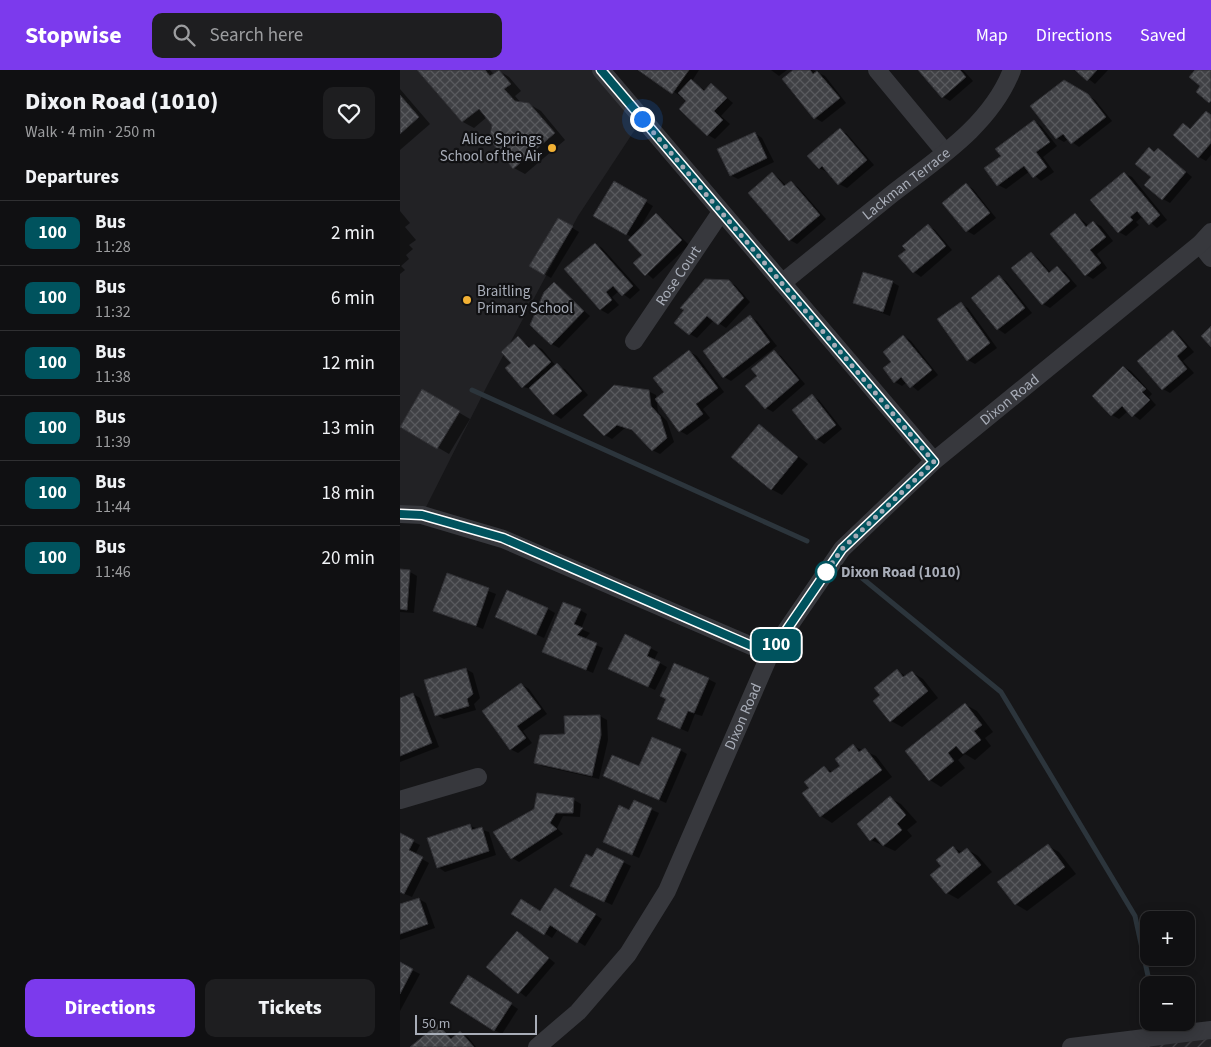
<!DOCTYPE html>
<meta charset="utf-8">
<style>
body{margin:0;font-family:"Source Sans 3",sans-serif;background:#1e1e20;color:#f1f3f6;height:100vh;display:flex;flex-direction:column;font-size:19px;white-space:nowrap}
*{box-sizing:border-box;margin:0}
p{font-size:16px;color:#9c9d9f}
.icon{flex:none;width:28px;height:28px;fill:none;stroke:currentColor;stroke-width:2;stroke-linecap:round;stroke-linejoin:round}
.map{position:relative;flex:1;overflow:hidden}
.sheet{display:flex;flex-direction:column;background:#101012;width:400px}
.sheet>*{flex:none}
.badge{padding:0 10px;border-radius:8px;font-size:18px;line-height:32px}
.buttons{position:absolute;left:740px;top:841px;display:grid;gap:10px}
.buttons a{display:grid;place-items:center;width:55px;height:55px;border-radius:10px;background:#101012;box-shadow:0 2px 12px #0003,0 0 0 1px #303032;font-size:25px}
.scale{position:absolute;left:15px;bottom:12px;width:122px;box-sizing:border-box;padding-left:5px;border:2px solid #a8adb8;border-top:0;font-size:14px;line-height:18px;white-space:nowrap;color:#a8adb8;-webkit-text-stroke:4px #111113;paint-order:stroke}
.you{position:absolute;width:25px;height:25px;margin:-12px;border:4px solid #fff;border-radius:50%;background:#1a73e8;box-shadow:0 0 0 8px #1a73e833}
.map>.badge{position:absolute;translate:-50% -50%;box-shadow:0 0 0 2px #fff}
h2{padding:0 25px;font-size:19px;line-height:45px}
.round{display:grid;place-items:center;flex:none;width:52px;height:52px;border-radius:10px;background:#1e1e20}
.summary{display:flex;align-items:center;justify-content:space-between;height:85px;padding:0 25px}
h1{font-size:24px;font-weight:800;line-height:38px}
.action{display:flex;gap:10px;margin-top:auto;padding:10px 25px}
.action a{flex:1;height:58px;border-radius:10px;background:#7c3aed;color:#fff;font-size:20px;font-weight:800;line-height:58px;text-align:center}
.action a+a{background:#1e1e20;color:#f1f3f6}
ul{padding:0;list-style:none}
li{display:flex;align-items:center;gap:15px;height:65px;padding:0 25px;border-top:1px solid #303032}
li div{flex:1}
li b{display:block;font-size:19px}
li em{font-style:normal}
li .badge{min-width:55px;font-weight:700;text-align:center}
header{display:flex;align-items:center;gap:30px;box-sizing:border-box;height:70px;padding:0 25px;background:#7c3aed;color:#fff}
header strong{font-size:24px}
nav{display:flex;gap:28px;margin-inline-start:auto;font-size:18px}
.search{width:350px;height:45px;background:#1e1e20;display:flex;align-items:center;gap:12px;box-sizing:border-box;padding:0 18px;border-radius:10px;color:#9c9d9f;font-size:19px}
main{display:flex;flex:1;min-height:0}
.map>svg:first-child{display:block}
.built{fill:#222225}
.industrial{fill:url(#industrial-furrows)}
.shadow{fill:#0007}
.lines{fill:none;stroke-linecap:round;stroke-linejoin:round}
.stream{stroke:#2c353c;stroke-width:5}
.building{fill:url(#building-cross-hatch);stroke:#303034}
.minor{stroke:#37383d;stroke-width:18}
.line-casing{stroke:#fff;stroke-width:11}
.line{stroke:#00535e;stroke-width:8}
.walk{stroke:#a8adb8;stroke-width:5;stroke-dasharray:0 9}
.poi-dot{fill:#f2b134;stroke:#111113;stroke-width:2}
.stop-dot{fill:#fff;stroke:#00535e;stroke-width:2.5}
.labels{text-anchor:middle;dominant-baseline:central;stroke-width:4.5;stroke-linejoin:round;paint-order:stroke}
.poi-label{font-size:15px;fill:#a8adb8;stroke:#111113;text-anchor:end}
.street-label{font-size:15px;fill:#a8adb8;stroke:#111113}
.stop-label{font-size:15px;font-weight:bold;fill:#a8adb8;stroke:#111113;text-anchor:start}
</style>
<header>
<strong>Stopwise</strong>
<div class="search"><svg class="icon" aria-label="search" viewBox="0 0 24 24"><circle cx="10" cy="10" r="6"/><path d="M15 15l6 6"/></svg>Search here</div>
<nav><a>Map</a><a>Directions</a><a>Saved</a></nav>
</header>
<main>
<section class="sheet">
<div class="summary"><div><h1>Dixon Road (1010)</h1><p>Walk · 4 min · 250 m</p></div><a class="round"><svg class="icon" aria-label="heart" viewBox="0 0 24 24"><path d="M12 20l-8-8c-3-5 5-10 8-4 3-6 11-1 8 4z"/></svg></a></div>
<h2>Departures</h2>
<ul>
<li><span class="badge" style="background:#00535e;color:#fff">100</span><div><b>Bus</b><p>11:28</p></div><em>2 min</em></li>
<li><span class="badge" style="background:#00535e;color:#fff">100</span><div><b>Bus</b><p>11:32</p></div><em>6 min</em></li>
<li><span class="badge" style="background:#00535e;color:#fff">100</span><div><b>Bus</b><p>11:38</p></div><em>12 min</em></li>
<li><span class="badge" style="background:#00535e;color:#fff">100</span><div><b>Bus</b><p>11:39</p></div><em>13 min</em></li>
<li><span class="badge" style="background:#00535e;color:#fff">100</span><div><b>Bus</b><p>11:44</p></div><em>18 min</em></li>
<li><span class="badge" style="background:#00535e;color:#fff">100</span><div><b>Bus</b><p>11:46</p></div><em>20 min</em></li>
</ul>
<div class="action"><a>Directions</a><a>Tickets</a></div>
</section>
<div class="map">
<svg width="811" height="977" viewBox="0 0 811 977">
<defs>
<pattern id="industrial-furrows" width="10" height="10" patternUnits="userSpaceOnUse" patternTransform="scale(1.25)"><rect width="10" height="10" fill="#222225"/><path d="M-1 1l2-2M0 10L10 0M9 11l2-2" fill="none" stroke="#3f3f43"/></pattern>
<pattern id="building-cross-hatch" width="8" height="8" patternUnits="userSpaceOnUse" patternTransform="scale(1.25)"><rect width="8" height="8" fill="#404145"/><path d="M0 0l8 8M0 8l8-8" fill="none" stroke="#595a5e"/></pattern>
</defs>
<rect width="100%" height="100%" fill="#161618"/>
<polygon class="built" points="0,0 201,0 242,49 178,146 88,314 22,445 0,444"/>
<polygon class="industrial" points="811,960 811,977 671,977"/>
<g class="shadow">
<polygon points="18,0 90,0 93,4 98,0 109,7 121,21 115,26 121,33 129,34 141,41 165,70 125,104 114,98 93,55 87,47 74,58 63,52"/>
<polygon points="240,0 299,0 292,11 306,21 312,15 333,33 321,46 330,54 315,69 308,65 280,39 288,31"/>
<polygon points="371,0 387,0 379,6"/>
<polygon points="395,0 413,0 425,6 446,33 422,52 415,48"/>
<polygon points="520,0 563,0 573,11 550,31 543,27"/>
<polygon points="677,0 708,0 695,14"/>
<polygon points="664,11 695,30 712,51 679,77 668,69 664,72 657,68"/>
<polygon points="0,19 30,54 0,80"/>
<polygon points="811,45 811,85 806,91 799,87 783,55 791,60"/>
<polygon points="634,51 641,56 657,76 643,87 654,102 641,111 630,101 606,119 598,115 603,86"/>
<polygon points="440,60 447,64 474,95 447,118 439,114 428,101 427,102 419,98"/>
<polygon points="355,63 362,68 374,92 338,109 330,105"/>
<polygon points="749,79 756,83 758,80 765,84 792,107 770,133 763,129 752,107"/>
<polygon points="373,103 387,116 391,112 398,117 426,149 397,174 390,170"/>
<polygon points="724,103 732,107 767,150 757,158 743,146 736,152 739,155 726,166 719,162"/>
<polygon points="214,113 253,136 238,161 256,145 263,149 289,175 253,209 235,193 244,185 233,168 195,145"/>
<polygon points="566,115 573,119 596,148 574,165 567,161"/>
<polygon points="0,141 10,153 5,157 16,170 9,175 13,179 6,185 9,189 1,196 5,200 0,204"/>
<polygon points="675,144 689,156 693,152 701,156 713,171 697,184 707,198 693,209 686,205"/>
<polygon points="158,149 179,162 151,208 131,196"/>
<polygon points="528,156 535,160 552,180 521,207 514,202"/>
<polygon points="195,174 202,178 240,220 230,229 219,221 212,227 219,235 208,244 201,240 166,200"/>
<polygon points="631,183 638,188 651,203 657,198 665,202 677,216 650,238 643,234"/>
<polygon points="599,207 606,211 632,243 605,264 598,259 573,228"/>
<polygon points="329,211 336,216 350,232 326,258 314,250 297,268 290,264"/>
<polygon points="492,212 499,216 490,246 455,233"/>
<polygon points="154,214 190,246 159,278 152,274"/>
<polygon points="561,234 568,238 597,278 575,294 568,290"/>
<polygon points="350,247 357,251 377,276 331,311 324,307"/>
<polygon points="773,262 780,266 794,282 783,291 794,303 770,323 763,319"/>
<polygon points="504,266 511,271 538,305 518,321 507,312 502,316 495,312 493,292"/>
<polygon points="119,268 131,278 134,275 142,279 156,296 165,299 188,325 161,349 154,344 132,319 123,317 113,293"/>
<polygon points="290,282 297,286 324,322 303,339 310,348 287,365 280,361 266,323"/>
<polygon points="374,282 381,286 405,314 373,342 366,338"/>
<polygon points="724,297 731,301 752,324 749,327 756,335 740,350 728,341 719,349 712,345"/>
<polygon points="22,321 70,349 49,384 1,356"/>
<polygon points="248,321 256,325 258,342 267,351 274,372 260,384 252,380 235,362 225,358 212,369 205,365"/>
<polygon points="412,326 419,330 442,359 424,374 417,369 394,340"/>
<polygon points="359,356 408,394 382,425 371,419"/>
<polygon points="0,501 10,502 17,506 14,543 0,542"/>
<polygon points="47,505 96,524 83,559 35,540"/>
<polygon points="148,539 155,543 144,568 97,547"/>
<polygon points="180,540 187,544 181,559 190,563 184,570 203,578 193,603 144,582"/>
<polygon points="250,578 258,582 254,590 267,597 255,620 217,602"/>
<polygon points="66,599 73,603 80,628 74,634 76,640 44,649 36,645"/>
<polygon points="497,601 506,606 512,602 523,609 538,628 502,657 491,651"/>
<polygon points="308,609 316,613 302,646 295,644 288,662 258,649 267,629"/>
<polygon points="121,614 129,619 147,644 123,661 132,673 118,683 110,679"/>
<polygon points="13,624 20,628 39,677 0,692 0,629"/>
<polygon points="566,635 577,641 593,662 585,668 591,676 575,690 565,684 558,690 565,698 541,717 530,710 507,682"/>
<polygon points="200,646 207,650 208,670 199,709 142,696 135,692 166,665"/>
<polygon points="453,676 476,686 492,707 432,753 421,746 411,718 425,698 433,702 442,696"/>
<polygon points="280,680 287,684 266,733 212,709"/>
<polygon points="490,728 501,734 517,752 507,760 512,766 495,781 471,770"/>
<polygon points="174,730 181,734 180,747 163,746 157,758 163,764 119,792 112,788 95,763"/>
<polygon points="234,732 259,743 239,788 212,776"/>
<polygon points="70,756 89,762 96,785 45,802 38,797"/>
<polygon points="0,765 20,775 15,785 29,793 12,827 0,822"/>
<polygon points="648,776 659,782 676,804 627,841 615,834"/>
<polygon points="553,777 563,783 567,779 578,786 592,802 558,829 547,823 543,796"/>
<polygon points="197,779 231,796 212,835 179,819"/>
<polygon points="163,823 202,849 185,876 158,859 152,868 113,843 141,842"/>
<polygon points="19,829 26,833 35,858 0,870 0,836"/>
<polygon points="117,862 155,893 126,927 88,897"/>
<polygon points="0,894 20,904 0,941"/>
<polygon points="76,911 118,939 102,964 94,960"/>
<polygon points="38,955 53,969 60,963 68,967 76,977 12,977"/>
</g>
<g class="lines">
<g class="stream">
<polyline points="72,320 407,471"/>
<polyline points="462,508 601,622 735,846 750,915"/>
<polyline points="786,930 788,930"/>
</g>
</g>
<g class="building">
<polygon points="17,0 85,0 90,6 99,0 111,14 104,19 115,31 129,33 155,63 113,99 89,69 92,55 79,39 62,52"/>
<polygon points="238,0 289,0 272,24"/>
<polygon points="393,0 410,0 413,4 417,1 440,28 414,49 382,9"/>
<polygon points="518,0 560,0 566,7 542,28"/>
<polygon points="675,0 697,0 687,11"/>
<polygon points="795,0 811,0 811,31 809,33 796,22 800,16 789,7"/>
<polygon points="291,9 304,21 311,13 327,28 314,41 323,50 307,66 279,39 286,31 278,23"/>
<polygon points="664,10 688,24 706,47 671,74 663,64 656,69 630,36"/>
<polygon points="0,25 19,47 0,64"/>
<polygon points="806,41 811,45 811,73 798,88 773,65 783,53 790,59"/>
<polygon points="634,50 650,72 636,82 647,97 633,108 624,96 597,116 584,98 601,86 595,79"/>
<polygon points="440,58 467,90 438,115 422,96 419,99 407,86"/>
<polygon points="355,62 367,88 330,106 317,79"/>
<polygon points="749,77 754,82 758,78 786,102 762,130 744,115 751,107 735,94"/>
<polygon points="372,102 384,116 391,111 420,145 389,171 348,123"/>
<polygon points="724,102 760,145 749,155 737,141 730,147 733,150 718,163 690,130"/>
<polygon points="214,111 247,130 226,165 193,146"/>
<polygon points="566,113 590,143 566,162 542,133"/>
<polygon points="256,143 282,170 245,206 233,193 242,185 228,170"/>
<polygon points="675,143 686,157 693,151 706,167 690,180 701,193 685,206 650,164"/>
<polygon points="158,148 173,156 144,205 129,196"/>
<polygon points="528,154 546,176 513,203 498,186 506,180 502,176"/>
<polygon points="195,173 233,216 222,226 213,216 206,222 212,230 200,240 164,199"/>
<polygon points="631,182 649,203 657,196 670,211 642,235 611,198"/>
<polygon points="463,202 493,211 483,242 453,233"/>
<polygon points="599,205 625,238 597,260 571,228"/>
<polygon points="305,209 329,210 344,228 318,255 307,246 289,265 274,253 284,240 280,238"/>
<polygon points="154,212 184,241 151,275 130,255 144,222"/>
<polygon points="561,232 590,273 567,291 537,249"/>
<polygon points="350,245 370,272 323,308 303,281"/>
<polygon points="811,256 811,277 801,266"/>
<polygon points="773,260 787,277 777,286 787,299 762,320 737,291"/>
<polygon points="503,265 532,300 510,318 501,307 494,313 483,298 491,292 483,282"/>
<polygon points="118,266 129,278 134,274 151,292 122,318 105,298 111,293 101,282"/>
<polygon points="289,280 318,318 296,334 303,344 279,362 255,329 264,322 253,308"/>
<polygon points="374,280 399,310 365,339 345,316 357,306 351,299"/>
<polygon points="157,293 182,321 153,345 129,318"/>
<polygon points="723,296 746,319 742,322 750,330 732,347 722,336 711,346 692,326"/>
<polygon points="214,315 249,320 251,336 260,346 267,368 252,381 232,360 217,355 204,366 183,345"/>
<polygon points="22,319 60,341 37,379 0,357"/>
<polygon points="412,324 436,355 416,370 392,340"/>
<polygon points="359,354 398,387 371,420 331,387"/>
<polygon points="0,499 10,500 7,540 0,539"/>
<polygon points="47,503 89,518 76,556 33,541"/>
<polygon points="107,520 148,538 136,565 95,547"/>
<polygon points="163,532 181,539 174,554 183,558 177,565 197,573 186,600 142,582"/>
<polygon points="225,564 251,577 247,586 260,592 248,617 208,599"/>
<polygon points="274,593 309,608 294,643 288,641 280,659 257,649 266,629 260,626"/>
<polygon points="66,598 73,624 67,629 69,636 35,646 24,610"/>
<polygon points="497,599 503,607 512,601 528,621 490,652 473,631 480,625 474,618"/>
<polygon points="121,613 141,639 117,656 126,668 110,680 82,641"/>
<polygon points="13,623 32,673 0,686 0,628"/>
<polygon points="565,633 582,655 574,661 581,670 563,684 556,676 548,683 554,691 529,711 505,681"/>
<polygon points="200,645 201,665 192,706 134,693 140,665 165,664 164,646"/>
<polygon points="252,667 281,679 259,730 203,706 212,685 239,696"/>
<polygon points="453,674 459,682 465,678 482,700 420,747 402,723 409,718 404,712 424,696 430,703 440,696 435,689"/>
<polygon points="137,723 174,728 173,743 156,743 150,753 157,759 111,789 93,762 134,739"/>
<polygon points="490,726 506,745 497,754 502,760 483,776 475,767 470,771 457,754"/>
<polygon points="234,730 252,738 232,785 203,772 219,735 229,740"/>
<polygon points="70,754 72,760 82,757 89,781 37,798 27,768"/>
<polygon points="0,763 14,770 9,780 23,787 4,824 0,822"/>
<polygon points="648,774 665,797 615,835 597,812"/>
<polygon points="553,776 559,784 567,778 581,795 546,824 530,805 541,796 536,790"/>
<polygon points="197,778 224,791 204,832 170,816 186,784 192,787"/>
<polygon points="155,818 196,844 177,873 150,855 144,865 111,844 121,829 140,841"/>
<polygon points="19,828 28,854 0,864 0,834"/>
<polygon points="117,861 149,888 118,924 86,897"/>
<polygon points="0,892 13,899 0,924"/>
<polygon points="68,905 112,933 94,961 50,933"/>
<polygon points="38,954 51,969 60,961 74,977 10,977"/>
</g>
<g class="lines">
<g class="minor">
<polyline points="201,0 534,391"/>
<polyline points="477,0 545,82"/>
<polyline points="800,174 811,188"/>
<path id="s1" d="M 382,213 C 419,183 455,154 492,124 C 537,89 591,55 612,0"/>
<path id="s2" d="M 234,271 L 321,142"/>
<polyline points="0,444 22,445 103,469 370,584"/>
<polyline points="0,730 78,707"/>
<path id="s3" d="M 137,977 L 178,942 L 228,884 L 267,821 L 370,584 L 442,479 L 534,391 L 800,174 L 811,162"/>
<polyline points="671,977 811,960"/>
</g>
</g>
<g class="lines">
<g class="line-casing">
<polyline id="line" points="0,444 22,445 103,468 370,584 442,479 534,392 201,0"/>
</g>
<use href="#line" class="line"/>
<polyline class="walk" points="242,49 534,392 442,479 421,509 426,502"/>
</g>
<g class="poi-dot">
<circle cx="152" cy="78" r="5"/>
<circle cx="67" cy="230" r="5"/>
</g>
<circle class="stop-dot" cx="426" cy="502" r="10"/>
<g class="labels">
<g class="poi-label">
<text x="142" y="69">Alice Springs<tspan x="142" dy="17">School of the Air</tspan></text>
<text x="77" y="221" text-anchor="start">Braitling<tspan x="77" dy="17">Primary School</tspan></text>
</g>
<g class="street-label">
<text stroke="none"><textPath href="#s1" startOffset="159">Lackman Terrace</textPath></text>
<text stroke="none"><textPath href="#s2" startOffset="79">Rose Court</textPath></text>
<text stroke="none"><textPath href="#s3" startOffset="815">Dixon Road</textPath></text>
<text stroke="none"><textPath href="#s3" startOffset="395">Dixon Road</textPath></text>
</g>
<g class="stop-label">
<text x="441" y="502">Dixon Road (1010)</text>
</g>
</g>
</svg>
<div class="buttons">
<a>+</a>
<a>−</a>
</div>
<div class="scale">50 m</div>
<div class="you" style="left:242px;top:49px"></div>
<b class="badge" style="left:376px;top:575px;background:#00535e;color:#fff">100</b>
</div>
</main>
